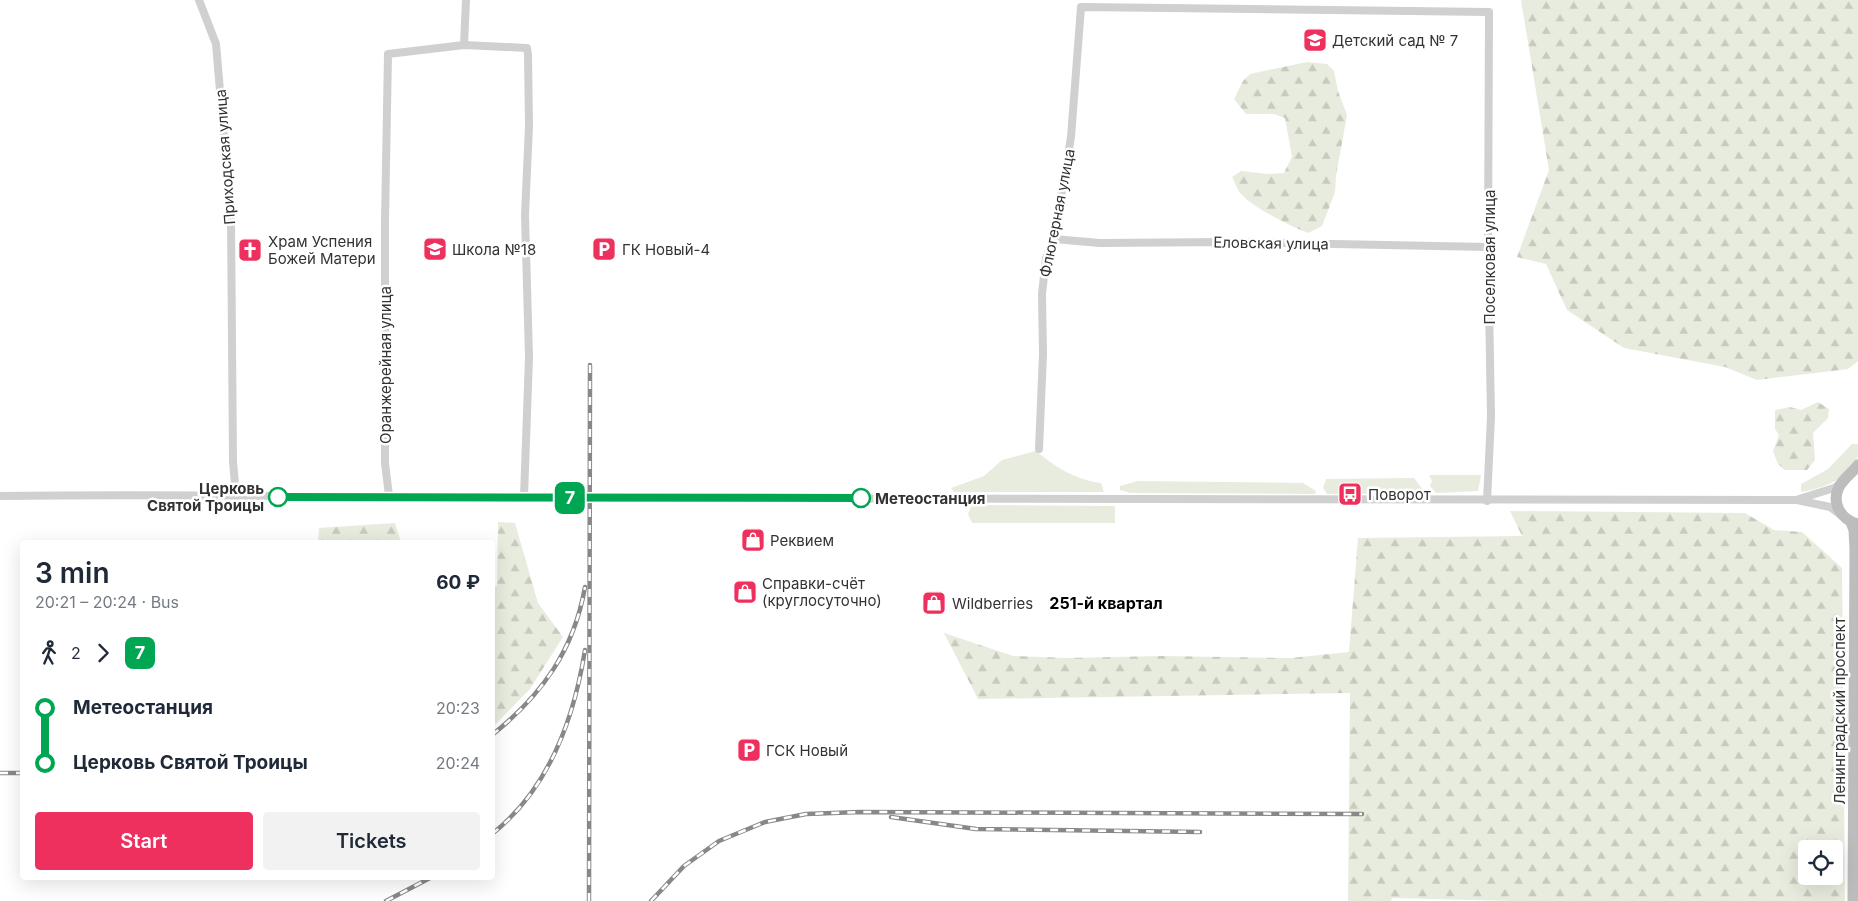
<!DOCTYPE html>
<meta charset="utf-8">
<style>
body{margin:0;font-family:Inter,sans-serif;background:#f2f2f3;color:#1f2937;height:100vh;display:flex;flex-direction:column;font-size:19px;white-space:nowrap}
*{box-sizing:border-box;margin:0}
p{font-size:16px;color:#747a83}
.icon{flex:none;width:28px;height:28px;fill:none;stroke:currentColor;stroke-width:2;stroke-linecap:round;stroke-linejoin:round}
.map{position:relative;flex:1;overflow:hidden}
.side{position:absolute;left:20px;top:540px;width:475px;height:340px;display:flex;flex-direction:column;background:#fff;border-radius:5px;box-shadow:0 5px 20px #0002}
.side>*{flex:none}
.badge{padding:0 10px;border-radius:8px;font-size:18px;line-height:32px}
.buttons{position:absolute;left:1798px;top:840px;display:grid;gap:10px}
.buttons a{display:grid;place-items:center;width:45px;height:45px;border-radius:5px;background:#fff;box-shadow:0 5px 20px #0002;font-size:25px}
.map>.badge{position:absolute;translate:-50% -50%;box-shadow:0 0 0 2px #fff}
.legs{display:flex;align-items:center;gap:8px;height:55px;padding:0 15px;font-size:16px}
.legs p{margin-inline-start:auto}
.summary{display:flex;align-items:center;justify-content:space-between;height:85px;padding:0 15px}
h1{font-size:28px;font-weight:600;line-height:38px}
.cta{display:flex;gap:10px;margin-top:auto;padding:10px 15px}
.cta a{flex:1;height:58px;border-radius:5px;background:#ee305e;color:#fff;font-size:20px;font-weight:600;line-height:58px;text-align:center}
.cta a+a{background:#f2f2f3;color:#1f2937}
ul{padding:0 15px;list-style:none}
li{display:flex;align-items:center;gap:18px;height:55px;font-size:19px}
li i{display:grid;place-items:center;width:8px;height:100%;margin:0 6px;background:currentColor}
li i::after{content:'';width:12px;height:12px;margin:-6px;border:4px solid;border-radius:50%;background:#fff}
li p{margin-inline-start:auto}
li:first-child i{background:linear-gradient(#0000 50%,currentColor 0)}
li:last-child i{background:linear-gradient(currentColor 50%,#0000 0)}
.map>svg:first-child{display:block}
.grass{fill:#e8ecde}
.forest{fill:url(#forest-firs);fill-rule:evenodd}
.lines{fill:none;stroke-linecap:round;stroke-linejoin:round}
.street{stroke:#d0d0d0;stroke-width:8}
.secondary{stroke:#bdbdbd;stroke-width:11}
.rail-casing{stroke:#888;stroke-width:4.5}
.rail{stroke:#fff;stroke-width:2.5;stroke-dasharray:8;stroke-linecap:butt}
.line-1-casing{stroke:#fff;stroke-width:11}
.line-1{stroke:#00a651;stroke-width:8}
.stop-1-dot{fill:#fff;stroke:#00a651;stroke-width:2.5}
.labels{text-anchor:middle;dominant-baseline:central;stroke-width:5;stroke-linejoin:round;paint-order:stroke}
.poi-label{font-size:15px;fill:#333;stroke:#fff;text-anchor:start}
.street-label{font-size:15px;fill:#333;stroke:#fff}
.stop-label{font-size:15px;font-weight:bold;fill:#333;stroke:#fff;text-anchor:end}
.neighbourhood-label{font-size:16px;font-weight:bold;fill:#000;stroke:#fff}
</style>
<div class="map">
<svg width="1858" height="901" viewBox="0 0 1858 901">
<defs>
<pattern id="forest-firs" width="22" height="20" patternUnits="userSpaceOnUse" patternTransform="scale(1.25)"><rect width="22" height="20" fill="#e8ecde"/><path d="M5 1l3.5 6h-7zM16 11l3.5 6h-7z" fill="#c7cbbf"/></pattern>
</defs>
<rect width="100%" height="100%" fill="#fff"/>
<g class="grass">
<path d="M 1852,444 L 1858,444 C 1858,448 1858,453 1858,456 C 1850,479 1822,489 1801,492 L 1801,484 L 1828,469 Z"/>
<path d="M 1036,451 C 1057,468 1074,479 1101,483 L 1104,492 L 954,492 L 951,488 L 984,476 L 1002,460 Z"/>
<polygon points="1429,475 1481,475 1478,491 1436,493 1430,486 1432,481"/>
<polygon points="1414,478 1425,493 1327,494 1323,488 1326,479"/>
<polygon points="1138,481 1303,483 1316,491 1315,494 1130,493 1120,490 1120,486"/>
<polygon points="972,505 1115,506 1115,523 972,523 968,514"/>
</g>
<g class="forest">
<polygon points="1521,0 1858,0 1858,361 1848,369 1757,380 1725,367 1624,348 1567,310 1546,264 1517,257 1549,170"/>
<path d="M 1307,62 L 1327,64 L 1334,71 L 1338,91 L 1347,115 L 1336,176 L 1335,192 L 1322,226 L 1308,233 C 1291,226 1253,208 1241,194 C 1237,190 1235,182 1232,177 L 1241,171 L 1268,174 L 1284,173 L 1292,157 L 1285,118 L 1274,114 L 1246,114 L 1234,99 L 1243,81 L 1250,74 Z"/>
<polygon points="1818,402 1829,409 1828,418 1813,433 1815,460 1807,470 1785,470 1778,464 1773,451 1779,435 1775,429 1775,410 1790,407 1801,410"/>
<path d="M 1510,511 L 1745,513 L 1774,530 L 1802,532 L 1842,568 L 1845,901 L 1511,901 L 1392,898 L 1391,901 L 1348,901 L 1350,693 L 978,699 L 944,633 L 1013,656 L 1065,658 L 1161,656 L 1291,658 L 1349,652 L 1358,538 L 1522,536 ZM 1806,849 L 1834,849 L 1834,876 L 1806,876 Z"/>
<polygon points="498,522 515,523 538,603 563,637 530,689 493,727 492,587 497,586"/>
<polygon points="395,523 401,542 318,542 319,528"/>
</g>
<g class="lines">
<g class="street">
<polyline points="199,0 216,44 231,220 233,461 236,496"/>
<polyline points="464,45 466,0"/>
<polyline points="1054,239 1100,243 1224,242 1488,247"/>
<polyline points="1039,449 1043,354 1042,294 1046,258 1054,239 1071,137 1081,7 1489,12 1488,247 1491,416 1487,501"/>
<path d="M 0,496 C 196,493 391,498 587,498 C 991,499 1394,501 1797,500 L 1830,507 L 1841,515"/>
<polyline points="389,496 385,463 385,221 388,54 464,45 527,48 528,55 529,126 525,215 529,357 524,497"/>
<polyline points="1799,499 1834,488 1840,484"/>
</g>
<g class="secondary">
<path d="M 1858,465 C 1853,472 1844,478 1839,487 C 1831,503 1841,520 1858,524"/>
<polyline points="1851,522 1854,530 1855,549 1853,901"/>
</g>
<g class="rail-casing">
<g id="rail">
<path d="M 492,735 C 542,695 574,650 585,587"/>
<polyline points="0,773 22,773"/>
<polyline points="891,817 976,829 1200,832"/>
<path d="M 492,834 C 549,789 574,719 585,650"/>
<polyline points="386,901 430,878"/>
<polyline points="589,901 590,365"/>
<polyline points="651,901 684,866 719,841 765,822 806,814 860,812 1362,814"/>
</g>
</g>
<use href="#rail" class="rail"/>
</g>
<g class="lines">
<g class="line-1-casing">
<polyline id="line-1" points="278,497 861,498"/>
</g>
<use href="#line-1" class="line-1"/>
</g>
<defs>
<g id="school-square" transform="scale(1.25)"><rect x="-9" y="-9" width="18" height="18" rx="4" fill="#ee305e" stroke="#fff"/><path d="M0-5L7-2L0 1L-7-2ZM-4 1L0 2.5L4 1V4Q0 6-4 4Z" fill="#fff"/></g>
<g id="parking-square" transform="scale(1.25)"><rect x="-9" y="-9" width="18" height="18" rx="4" fill="#ee305e" stroke="#fff"/><path d="M-3.5-5.5H1a3.5 3.5 0 0 1 0 7H-1V5.5H-3.5ZM-1-3.4V-.6H.8a1.4 1.4 0 0 0 0-2.8Z" fill="#fff"/></g>
<g id="church-square" transform="scale(1.25)"><rect x="-9" y="-9" width="18" height="18" rx="4" fill="#ee305e" stroke="#fff"/><path d="M-1.2-6h2.4v3.5h3.3v2.4h-3.3V6h-2.4V-.1h-3.3v-2.4h3.3Z" fill="#fff"/></g>
<g id="bus-square" transform="scale(1.25)"><rect x="-9" y="-9" width="18" height="18" rx="4" fill="#ee305e" stroke="#fff"/><path d="M-5-6H5V4H4V6H2V4H-2V6H-4V4H-5ZM-3.5-4V0h7V-4ZM-3.5 1.2v1.5H-2V1.2ZM2 1.2v1.5H3.5V1.2Z" fill="#fff"/></g>
<g id="shop-square" transform="scale(1.25)"><rect x="-9" y="-9" width="18" height="18" rx="4" fill="#ee305e" stroke="#fff"/><path d="M-5-2.5h2.3a2.7 3.5 0 0 1 5.4 0H5L5.5 6h-11ZM-1.5-2.5h3a1.5 2.3 0 0 0-3 0Z" fill="#fff"/></g>
</defs>
<g fill-rule="evenodd">
<use href="#school-square" x="1315" y="40"/>
<use href="#school-square" x="435" y="249"/>
<use href="#parking-square" x="604" y="249"/>
<use href="#church-square" x="250" y="250"/>
<use href="#bus-square" x="1350" y="494"/>
<use href="#shop-square" x="753" y="540"/>
<use href="#shop-square" x="745" y="592"/>
<use href="#shop-square" x="934" y="603"/>
<use href="#parking-square" x="749" y="750"/>
</g>
<g class="stop-1-dot">
<circle cx="278" cy="497" r="9"/>
<circle cx="861" cy="498" r="9"/>
</g>
<g class="labels">
<g class="poi-label">
<text x="1332" y="40">Детский сад № 7</text>
<text x="268" y="241">Храм Успения<tspan x="268" dy="17">Божей Матери</tspan></text>
<text x="452" y="249">Школа №18</text>
<text x="622" y="249">ГК Новый-4</text>
<text x="1368" y="494">Поворот</text>
<text x="770" y="540">Реквием</text>
<text x="762" y="583">Справки-счёт<tspan x="762" dy="17">(круглосуточно)</tspan></text>
<text x="952" y="603">Wildberries</text>
<text x="766" y="750">ГСК Новый</text>
</g>
<g class="street-label">
<text transform="translate(225 157) rotate(-94)">Приходская улица</text>
<text transform="translate(1057 213) rotate(-79)">Флюгерная улица</text>
<text transform="translate(1271 243) rotate(1)">Еловская улица</text>
<text transform="translate(1489 257) rotate(-90)">Поселковая улица</text>
<text transform="translate(385 365) rotate(-90)">Оранжерейная улица</text>
<text transform="translate(1839 711) rotate(-90)">Ленинградский проспект</text>
</g>
<g class="stop-label">
<text x="264" y="488">Церковь<tspan x="264" dy="17">Святой Троицы</tspan></text>
<text x="875" y="498" text-anchor="start">Метеостанция</text>
</g>
<g class="neighbourhood-label">
<text x="1106" y="603">251-й квартал</text>
</g>
</g>
</svg>
<div class="buttons">
<a><svg class="icon" aria-label="locate" viewBox="0 0 24 24"><circle cx="12" cy="12" r="6"/><path d="M12 2v4M12 18v4M2 12h4M18 12h4"/></svg></a>
</div>
<b class="badge" style="left:570px;top:498px;background:#00a651;color:#fff">7</b>
<section class="side">
<div class="summary"><div><h1>3 min</h1><p>20:21 – 20:24 · Bus</p></div><b>60 ₽</b></div>
<div class="legs"><svg class="icon" aria-label="walk" viewBox="0 0 24 24"><circle cx="13" cy="4" r="2"/><path d="M13 8l-2 6 4 7M11 14l-3 7M7 12l3-4h3l4 4"/></svg>2<svg class="icon" aria-label="forward" viewBox="0 0 24 24"><path d="M9 5l7 7-7 7"/></svg><b class="badge" style="background:#00a651;color:#fff">7</b></div>
<ul>
<li><i style="color:#00a651"></i><b>Метеостанция</b><p>20:23</p></li>
<li><i style="color:#00a651"></i><b>Церковь Святой Троицы</b><p>20:24</p></li>
</ul>
<div class="cta"><a>Start</a><a>Tickets</a></div>
</section>
</div>
